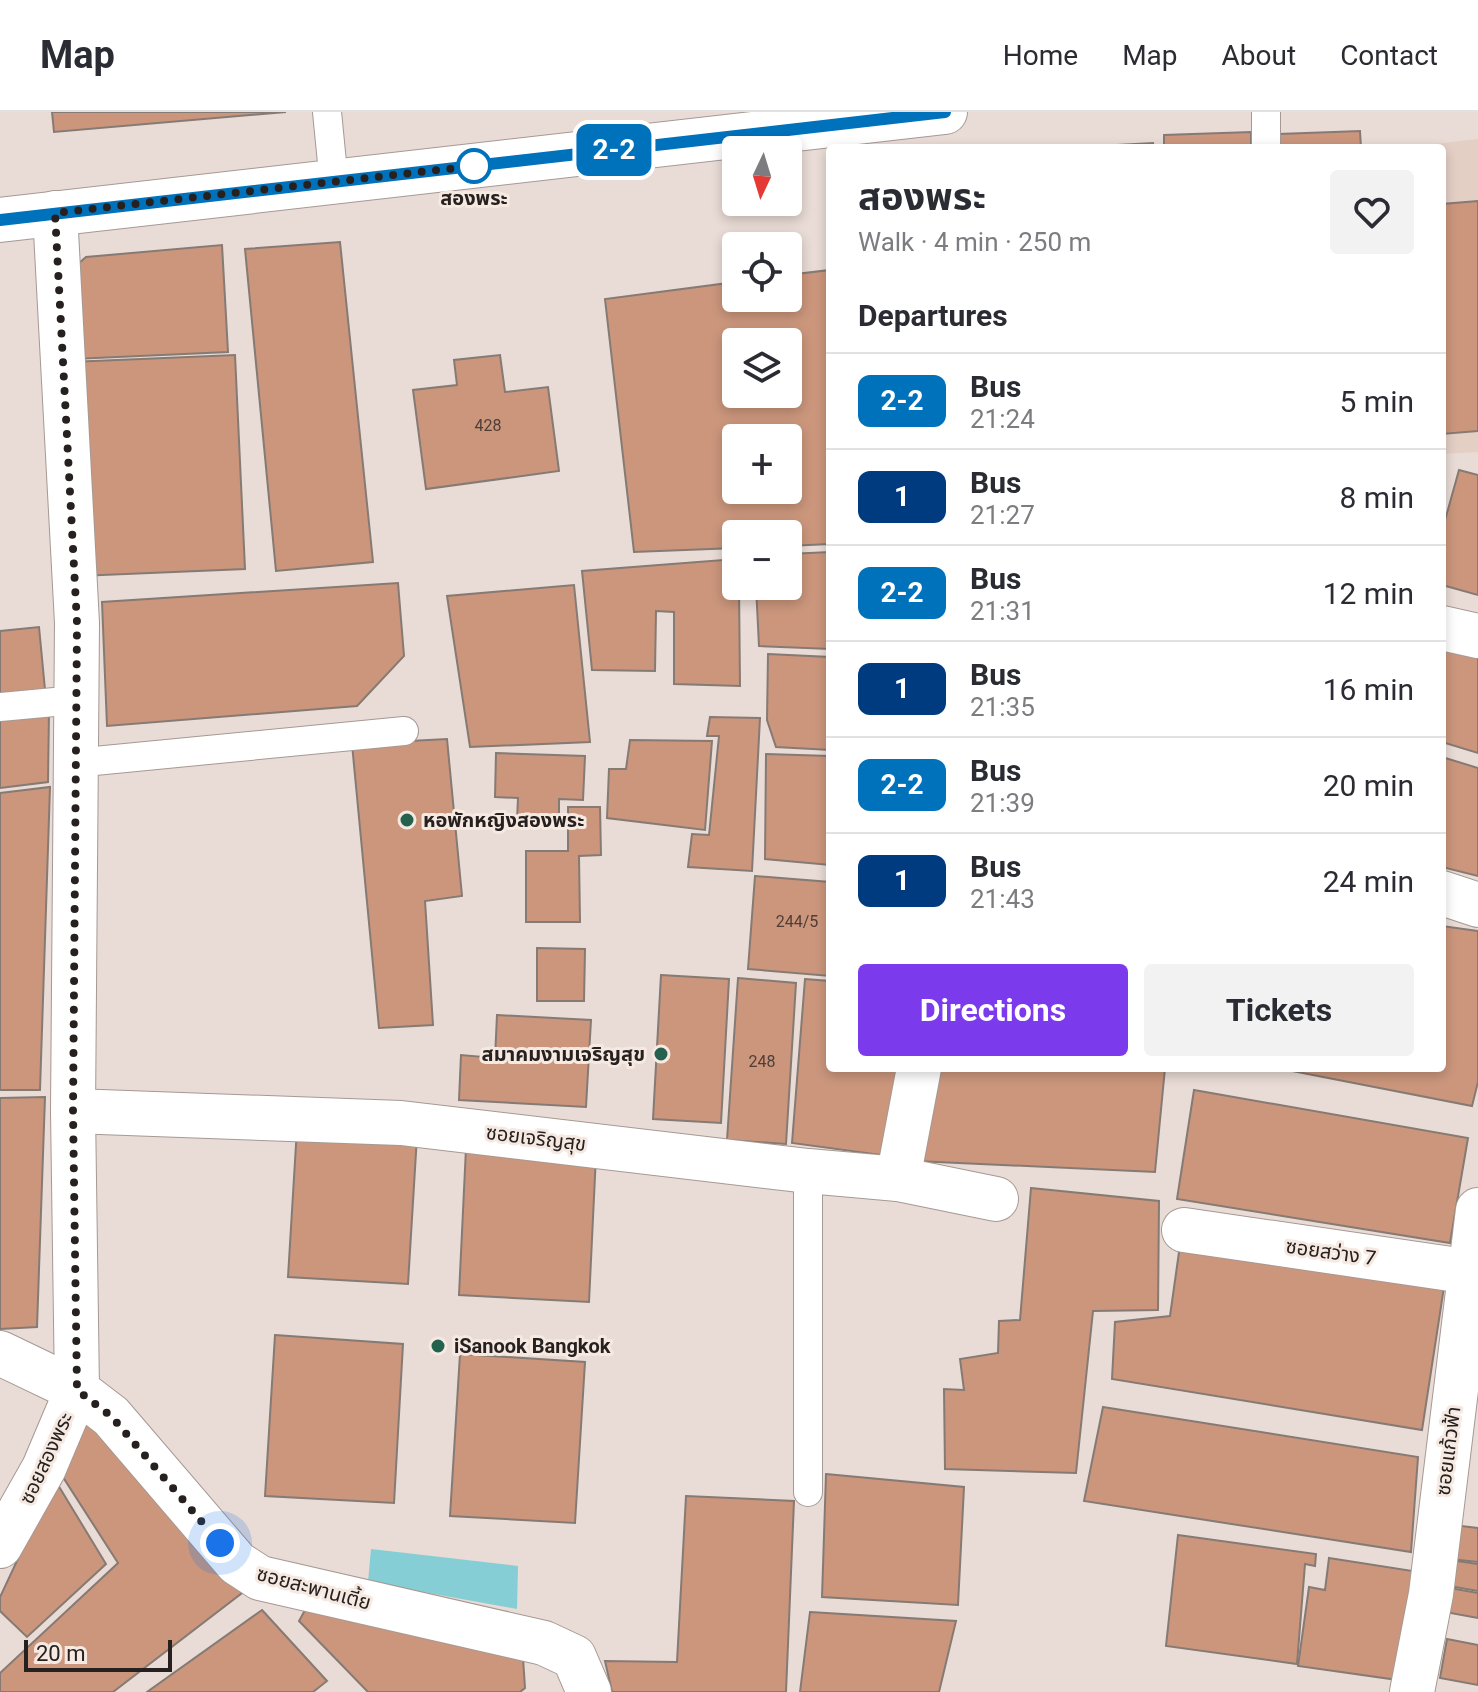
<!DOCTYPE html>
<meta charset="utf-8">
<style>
body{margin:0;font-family:Roboto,"Noto Sans Thai",sans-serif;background:#f2f2f3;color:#2b2b33;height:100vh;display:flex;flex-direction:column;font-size:30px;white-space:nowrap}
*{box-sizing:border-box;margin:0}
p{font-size:26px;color:#7c7c81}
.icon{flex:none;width:44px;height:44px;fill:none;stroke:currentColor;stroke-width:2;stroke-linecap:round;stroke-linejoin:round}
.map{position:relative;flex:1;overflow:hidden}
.side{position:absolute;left:826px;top:32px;width:620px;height:928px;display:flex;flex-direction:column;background:#fff;border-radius:8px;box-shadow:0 4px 12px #0003}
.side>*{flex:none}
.badge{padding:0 16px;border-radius:12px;font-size:28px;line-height:52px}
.needle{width:52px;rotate:184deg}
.controls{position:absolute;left:722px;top:24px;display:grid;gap:16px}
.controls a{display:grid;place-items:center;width:80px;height:80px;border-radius:8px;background:#fff;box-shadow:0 4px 12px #0003;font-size:40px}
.scale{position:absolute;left:24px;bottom:20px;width:148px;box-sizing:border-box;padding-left:8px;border:4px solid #26211f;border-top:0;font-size:22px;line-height:28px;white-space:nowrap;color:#26211f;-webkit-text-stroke:6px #f6e9e2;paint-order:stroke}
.you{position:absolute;width:40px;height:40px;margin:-20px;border:6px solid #fff;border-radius:50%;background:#1a73e8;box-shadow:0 0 0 12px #1a73e833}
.map>.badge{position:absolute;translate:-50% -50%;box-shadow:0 0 0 4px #fff}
h2{padding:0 32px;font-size:30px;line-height:72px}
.round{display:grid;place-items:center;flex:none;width:84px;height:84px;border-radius:8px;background:#f2f2f3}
.headline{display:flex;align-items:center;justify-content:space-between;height:136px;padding:0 32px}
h1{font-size:38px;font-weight:700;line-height:60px}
.button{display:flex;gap:16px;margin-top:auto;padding:16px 32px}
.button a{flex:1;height:92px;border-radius:8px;background:#7c3aed;color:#fff;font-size:32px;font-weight:700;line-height:92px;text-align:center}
.button a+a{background:#f2f2f3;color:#2b2b33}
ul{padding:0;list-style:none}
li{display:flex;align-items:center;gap:24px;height:96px;padding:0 32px;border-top:2px solid #e1e1e2}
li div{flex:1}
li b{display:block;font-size:30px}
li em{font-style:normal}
li .badge{min-width:88px;font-weight:700;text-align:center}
header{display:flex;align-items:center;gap:48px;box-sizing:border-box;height:112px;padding:0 40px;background:#fff;border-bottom:2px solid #e1e1e2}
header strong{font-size:38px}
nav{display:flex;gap:44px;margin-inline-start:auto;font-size:28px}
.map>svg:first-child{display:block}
.built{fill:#e4cfc5}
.water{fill:#85ced5}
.building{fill:#cb967c;stroke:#867a74;stroke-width:2;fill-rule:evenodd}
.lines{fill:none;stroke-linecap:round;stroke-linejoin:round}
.lane-casing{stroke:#a69993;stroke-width:30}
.street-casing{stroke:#a69993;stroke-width:46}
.secondary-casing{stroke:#a69993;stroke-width:46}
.lane{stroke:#fff;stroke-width:28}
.street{stroke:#fff;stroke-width:44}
.secondary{stroke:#fff;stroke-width:44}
.line-casing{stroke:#fff;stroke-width:18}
.line{stroke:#0072bc;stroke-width:12}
.walk{stroke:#26211f;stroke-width:8;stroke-dasharray:0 14.4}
.stop-dot{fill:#fff;stroke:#0072bc;stroke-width:4}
.poi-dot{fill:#24624f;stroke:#f6e9e2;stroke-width:3}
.labels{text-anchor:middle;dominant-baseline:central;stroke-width:6;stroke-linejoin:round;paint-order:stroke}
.number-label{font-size:16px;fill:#4f3e36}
.stop-label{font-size:20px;font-weight:bold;fill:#26211f;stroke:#f6e9e2}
.poi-label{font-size:20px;font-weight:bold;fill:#26211f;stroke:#f6e9e2;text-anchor:start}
.street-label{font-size:20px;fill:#26211f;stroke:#f6e9e2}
</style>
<header>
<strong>Map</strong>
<nav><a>Home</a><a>Map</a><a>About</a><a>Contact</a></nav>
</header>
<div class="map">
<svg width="1478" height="1580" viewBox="0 0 1478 1580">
<rect width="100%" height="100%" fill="#e9dbd5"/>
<polygon class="built" points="1478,27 1478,340 1442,342 1442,36 1400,36"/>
<polygon class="water" points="371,1437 518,1454 517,1497 368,1470"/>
<g class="building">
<polygon points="52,0 286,0 54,20"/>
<polygon points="1360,19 1361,36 1279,36 1279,22"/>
<polygon points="1251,20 1251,36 1164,36 1164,23"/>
<polygon points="1153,31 1154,36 1061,36"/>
<polygon points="1478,89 1478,319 1442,322 1442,92"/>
<polygon points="340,130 373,450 276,459 245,137"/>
<polygon points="222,133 228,240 74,247 69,160 86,145"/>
<path d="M 830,158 L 830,432 L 788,434 L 788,422 L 736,422 L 736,436 L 634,440 L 605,187 L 736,170 L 736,186 L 788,186 L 788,163 ZM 736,230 L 788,230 L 788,282 L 736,282 ZM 736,326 L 788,326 L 788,378 L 736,378 Z"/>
<polygon points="235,243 245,457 79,464 70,250"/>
<polygon points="500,243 505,280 548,275 559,359 426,377 413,278 457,273 454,248"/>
<polygon points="1459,358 1478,363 1478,483 1442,473 1442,419"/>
<polygon points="830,440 830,537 759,534 756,474 788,474 788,442"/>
<polygon points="736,447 736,474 739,474 740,574 674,572 674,500 656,499 655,559 592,558 582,459"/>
<polygon points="398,471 404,544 357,594 107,614 102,490"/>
<polygon points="574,473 590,630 470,635 447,484"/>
<polygon points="39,515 46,588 0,593 0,519"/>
<polygon points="1442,529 1478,539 1478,641 1442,630"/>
<polygon points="768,542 830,545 830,638 776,635 767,608"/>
<polygon points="49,600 48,670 0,676 0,602"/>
<polygon points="710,605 760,606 752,759 688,755 692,722 709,723 719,624 707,624"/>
<polygon points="447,627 462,784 425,789 433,913 379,916 352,632"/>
<polygon points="630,628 712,629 705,718 607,706 609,657 626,657"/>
<polygon points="496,641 585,644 583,688 559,687 559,710 517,709 518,686 495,685"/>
<polygon points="766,642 830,644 830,753 765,747"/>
<polygon points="1442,645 1478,656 1478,764 1442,755"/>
<polygon points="50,675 40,978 0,978 0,681"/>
<polygon points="568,695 600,695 601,743 579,744 580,810 526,810 526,739 568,739"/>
<polygon points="755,764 830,770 830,864 748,857"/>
<polygon points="1442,814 1478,819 1478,970 1472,994 1277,956 1442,956"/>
<polygon points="537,836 585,837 584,889 537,889"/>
<polygon points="661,863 729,867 721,1011 653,1007"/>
<polygon points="738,866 796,871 786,1032 727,1028"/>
<polygon points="805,867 830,869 830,956 903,956 888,1044 792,1031"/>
<polygon points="497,903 591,908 586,995 459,988 461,943 495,946"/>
<polygon points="933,956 1165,956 1155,1060 916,1049"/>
<polygon points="1194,978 1468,1026 1450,1131 1177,1087"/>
<polygon points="45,985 37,1215 0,1217 0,986"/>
<polygon points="297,1016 417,1024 408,1172 288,1165"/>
<polygon points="466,1036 596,1043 589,1190 459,1183"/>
<polygon points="1031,1076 1159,1089 1158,1198 1093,1199 1076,1361 945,1357 944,1277 964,1278 960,1247 998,1241 999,1209 1020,1208"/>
<polygon points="1180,1133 1444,1175 1422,1318 1112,1267 1115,1210 1170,1204"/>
<polygon points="275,1223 403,1232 394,1391 265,1384"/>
<polygon points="460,1242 585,1250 575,1411 450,1404"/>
<polygon points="1103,1295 1418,1345 1411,1440 1084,1389"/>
<polygon points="80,1307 105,1318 242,1481 113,1580 0,1580 0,1561 118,1451 61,1362"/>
<polygon points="826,1362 964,1375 958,1493 822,1485"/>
<polygon points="55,1368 106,1452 27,1525 0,1499 0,1485"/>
<polygon points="686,1384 794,1389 786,1580 612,1580 605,1549 677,1550"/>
<polygon points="1453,1413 1478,1416 1478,1450 1450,1447"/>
<polygon points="1178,1423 1316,1442 1315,1454 1305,1452 1297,1552 1166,1534"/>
<polygon points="1329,1446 1419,1460 1405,1569 1298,1554 1309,1475 1325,1478"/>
<polygon points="1450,1448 1478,1452 1478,1479 1449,1474"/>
<polygon points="1450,1476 1478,1481 1478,1506 1445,1500"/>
<polygon points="310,1489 523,1546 525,1576 520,1580 368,1580 299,1509"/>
<polygon points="262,1498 327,1569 313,1580 147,1580"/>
<polygon points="810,1500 956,1509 939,1580 800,1580"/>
<polygon points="1447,1527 1478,1533 1478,1573 1440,1566"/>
</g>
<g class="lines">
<g class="lane-casing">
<g id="lane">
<polyline points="327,0 334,71"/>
<polyline points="1266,36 1266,0"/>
<polyline points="0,595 76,588"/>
<polyline points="74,651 404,619"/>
<polyline points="808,1380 808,1059"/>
</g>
</g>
<g class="street-casing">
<g id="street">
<polyline points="1442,516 1478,524"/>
<polyline points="1442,781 1478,793"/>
<polyline points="73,999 401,1011 808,1059 898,1067 996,1087"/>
<polyline points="898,1067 919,956"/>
<polyline points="1184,1118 1478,1161"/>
<polyline points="0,1241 77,1278 111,1304 237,1451 260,1466 544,1531 574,1545 589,1580"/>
<polyline points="0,1434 44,1356 77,1278 73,999 77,511 55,101"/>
<polyline points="1412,1580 1431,1482 1478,1098"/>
</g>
</g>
<g class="secondary-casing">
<polyline id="secondary" points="0,108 945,0"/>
</g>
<use href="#lane" class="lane"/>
<use href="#street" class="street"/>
<use href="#secondary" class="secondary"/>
</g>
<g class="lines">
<g class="line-casing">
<polyline id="line" points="0,108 945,0"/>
</g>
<use href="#line" class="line"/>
<polyline class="walk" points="220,1431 111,1304 77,1278 73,999 77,511 55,101 474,54"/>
</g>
<circle class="stop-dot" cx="474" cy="54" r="16"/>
<g class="poi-dot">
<circle cx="407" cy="708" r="8"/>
<circle cx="661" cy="942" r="8"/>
<circle cx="438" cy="1234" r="8"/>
</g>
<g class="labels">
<g class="number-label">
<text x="488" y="313">428</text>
<text x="797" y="809">244/5</text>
<text x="762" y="949">248</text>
</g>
<g class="stop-label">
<text x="474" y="86">สองพระ</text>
</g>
<g class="poi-label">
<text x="423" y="708">หอพักหญิงสองพระ</text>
<text x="645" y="942" text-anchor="end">สมาคมงามเจริญสุข</text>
<text x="454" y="1234">iSanook Bangkok</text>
</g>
<g class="street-label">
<text transform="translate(536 1026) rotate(7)">ซอยเจริญสุข</text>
<text transform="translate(1331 1140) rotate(8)">ซอยสว่าง 7</text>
<text transform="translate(1448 1339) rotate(-83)">ซอยแก้วฟ้า</text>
<text transform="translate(46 1346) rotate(-65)">ซอยสองพระ</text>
<text transform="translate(314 1476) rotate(15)">ซอยสะพานเตี้ย</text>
</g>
</g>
</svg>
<div class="controls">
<a><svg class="needle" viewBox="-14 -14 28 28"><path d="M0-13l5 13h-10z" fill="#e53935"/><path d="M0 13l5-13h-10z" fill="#7c7c81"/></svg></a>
<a><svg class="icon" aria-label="locate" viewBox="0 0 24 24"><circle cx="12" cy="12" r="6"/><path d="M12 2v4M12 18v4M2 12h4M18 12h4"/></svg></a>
<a><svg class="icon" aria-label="layers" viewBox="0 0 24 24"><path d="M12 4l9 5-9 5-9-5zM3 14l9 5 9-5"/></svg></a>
<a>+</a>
<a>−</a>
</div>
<div class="scale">20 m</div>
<div class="you" style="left:220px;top:1431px"></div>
<b class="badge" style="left:614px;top:38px;background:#0072bc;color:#fff">2-2</b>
<section class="side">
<div class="headline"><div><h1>สองพระ</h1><p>Walk · 4 min · 250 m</p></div><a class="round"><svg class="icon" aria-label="heart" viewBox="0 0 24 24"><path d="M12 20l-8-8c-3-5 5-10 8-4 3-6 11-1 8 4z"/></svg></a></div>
<h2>Departures</h2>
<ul>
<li><span class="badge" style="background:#0072bc;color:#fff">2-2</span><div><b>Bus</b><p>21:24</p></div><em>5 min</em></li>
<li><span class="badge" style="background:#003b80;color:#fff">1</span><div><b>Bus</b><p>21:27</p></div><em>8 min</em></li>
<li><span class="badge" style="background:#0072bc;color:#fff">2-2</span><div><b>Bus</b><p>21:31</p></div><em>12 min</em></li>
<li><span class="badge" style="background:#003b80;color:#fff">1</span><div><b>Bus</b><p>21:35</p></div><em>16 min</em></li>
<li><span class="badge" style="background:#0072bc;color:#fff">2-2</span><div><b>Bus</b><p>21:39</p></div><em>20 min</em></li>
<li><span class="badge" style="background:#003b80;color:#fff">1</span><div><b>Bus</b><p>21:43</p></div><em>24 min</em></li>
</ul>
<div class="button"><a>Directions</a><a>Tickets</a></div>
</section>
</div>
